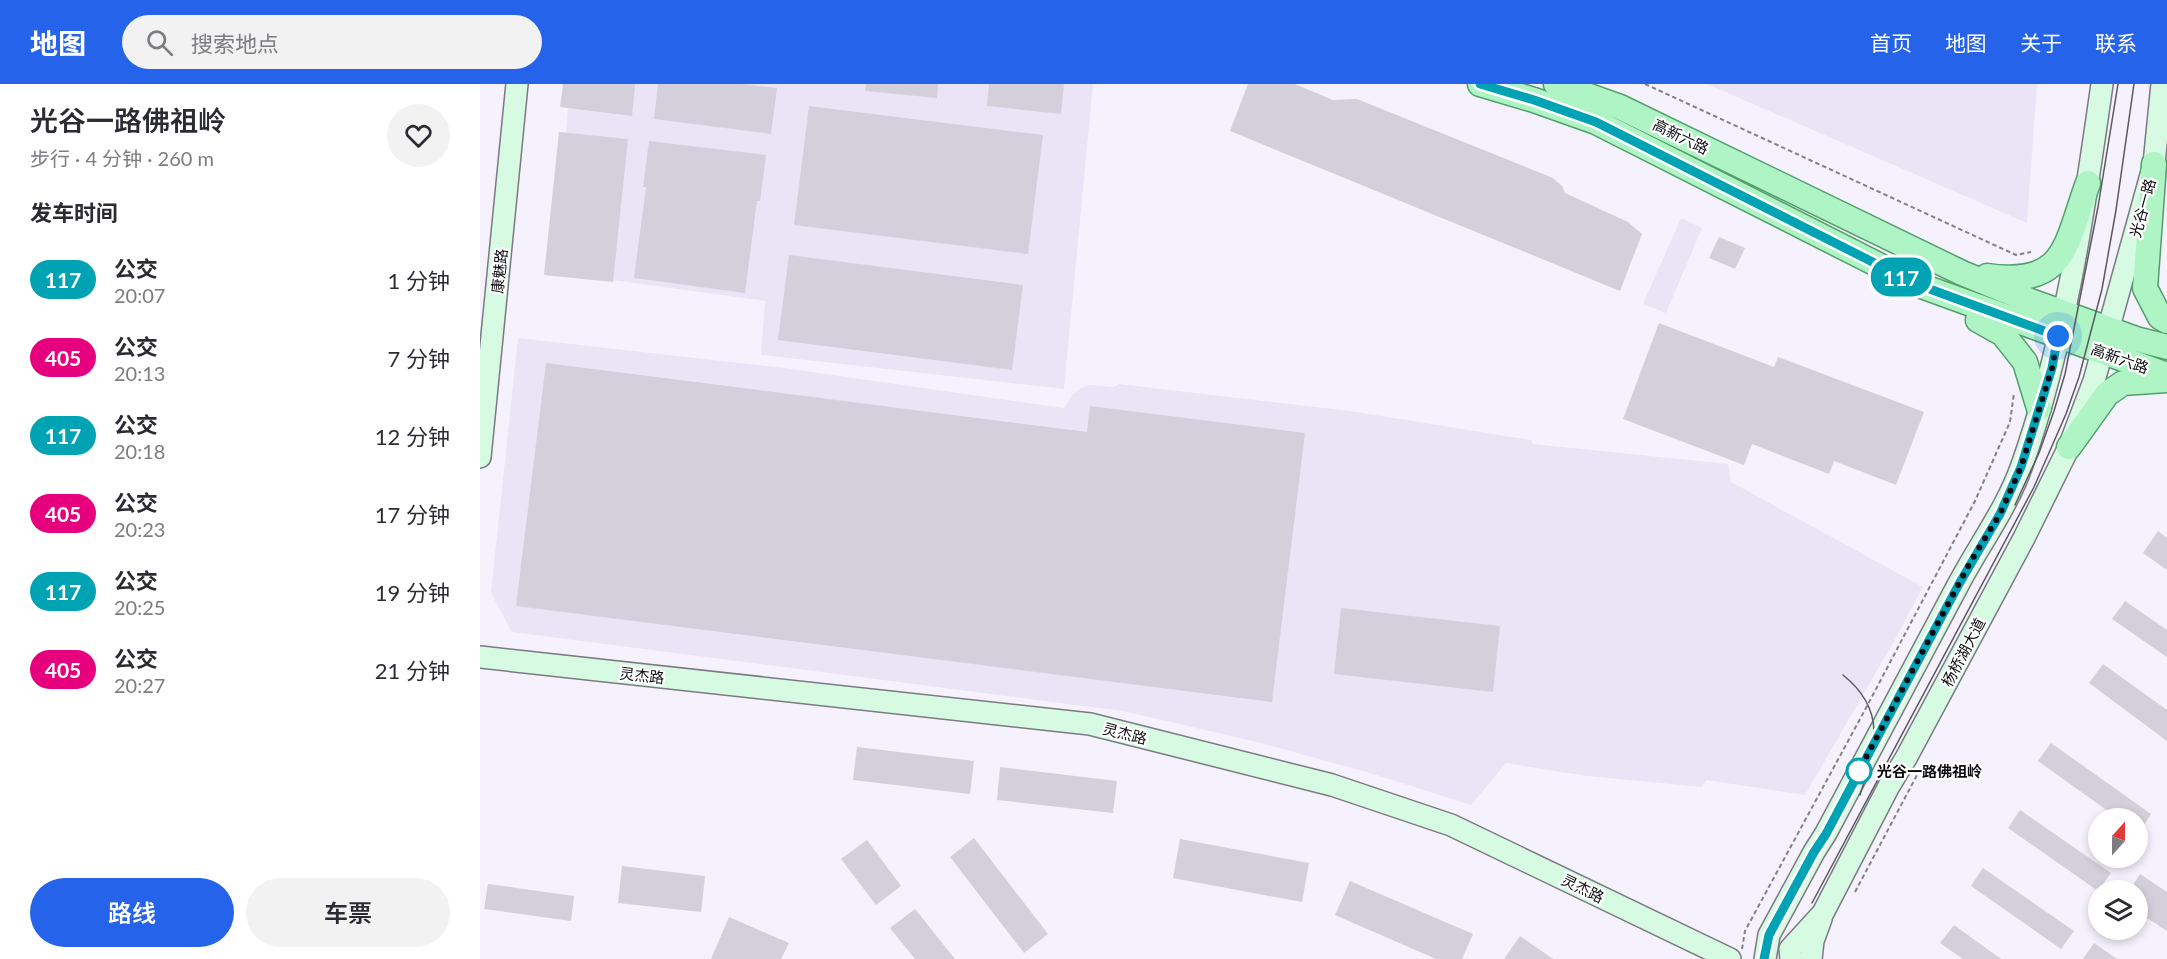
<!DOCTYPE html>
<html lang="zh">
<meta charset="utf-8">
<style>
body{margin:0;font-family:Lato,"Noto Sans SC",sans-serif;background:#f2f2f3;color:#2b2b33;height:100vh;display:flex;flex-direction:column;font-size:22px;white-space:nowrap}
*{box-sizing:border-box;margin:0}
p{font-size:20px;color:#7c7c81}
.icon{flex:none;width:33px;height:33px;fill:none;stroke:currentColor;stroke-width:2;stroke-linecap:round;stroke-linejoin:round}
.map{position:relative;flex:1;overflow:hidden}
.sheet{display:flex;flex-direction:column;background:#fff;width:480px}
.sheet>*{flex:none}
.badge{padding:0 12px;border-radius:20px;font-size:21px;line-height:39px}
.needle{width:39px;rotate:21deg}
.buttons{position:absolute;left:1608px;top:724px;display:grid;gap:12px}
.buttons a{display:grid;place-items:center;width:60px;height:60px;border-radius:50%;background:#fff;box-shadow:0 3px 9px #0003;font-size:30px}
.you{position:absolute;width:30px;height:30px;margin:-15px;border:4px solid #fff;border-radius:50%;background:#1a73e8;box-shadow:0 0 0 9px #1a73e833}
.map>.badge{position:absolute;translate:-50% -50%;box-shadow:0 0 0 3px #fff}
h2{padding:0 30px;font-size:22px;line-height:54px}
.round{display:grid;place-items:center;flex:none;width:63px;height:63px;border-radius:32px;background:#f2f2f3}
.head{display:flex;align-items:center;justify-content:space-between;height:102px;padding:0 30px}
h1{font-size:28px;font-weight:600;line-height:45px}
.action{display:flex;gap:12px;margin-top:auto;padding:12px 30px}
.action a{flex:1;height:69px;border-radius:36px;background:#2563eb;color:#fff;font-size:24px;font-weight:600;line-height:69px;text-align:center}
.action a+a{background:#f2f2f3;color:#2b2b33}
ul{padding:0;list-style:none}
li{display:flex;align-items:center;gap:18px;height:78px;padding:0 30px}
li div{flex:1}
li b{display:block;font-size:22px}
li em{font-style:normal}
li .badge{min-width:66px;font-weight:700;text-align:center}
header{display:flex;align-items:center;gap:36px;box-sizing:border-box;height:84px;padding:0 30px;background:#2563eb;color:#fff}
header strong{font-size:28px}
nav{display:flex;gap:33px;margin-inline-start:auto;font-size:21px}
.search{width:420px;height:54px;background:#f2f2f3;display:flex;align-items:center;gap:15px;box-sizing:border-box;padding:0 21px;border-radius:33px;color:#7c7c81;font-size:22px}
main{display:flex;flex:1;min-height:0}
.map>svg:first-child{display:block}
.built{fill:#eae4f6}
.building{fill:#d4d0db}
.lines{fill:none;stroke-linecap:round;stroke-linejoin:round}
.secondary-casing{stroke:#7c7982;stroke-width:24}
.primary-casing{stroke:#549e6c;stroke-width:27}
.path{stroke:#828088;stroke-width:2;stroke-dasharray:4.5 3;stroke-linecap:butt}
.secondary{stroke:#d7fae2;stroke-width:21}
.primary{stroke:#aff4c5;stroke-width:24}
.tram{stroke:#5a595f;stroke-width:1.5}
.line-casing{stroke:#fff;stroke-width:14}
.line{stroke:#00a3b4;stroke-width:9}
.walk{stroke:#0c0b0f;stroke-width:6;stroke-dasharray:0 10.8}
.stop-dot{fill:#fff;stroke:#00a3b4;stroke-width:3}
.labels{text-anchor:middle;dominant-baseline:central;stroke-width:4.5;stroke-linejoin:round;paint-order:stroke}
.street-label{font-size:15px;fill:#0c0b0f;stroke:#fff}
.stop-label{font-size:15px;font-weight:bold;fill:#0c0b0f;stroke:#fff;text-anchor:start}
</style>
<header>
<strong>地图</strong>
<div class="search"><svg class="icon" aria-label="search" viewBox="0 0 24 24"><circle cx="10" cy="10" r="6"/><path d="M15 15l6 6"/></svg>搜索地点</div>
<nav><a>首页</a><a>地图</a><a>关于</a><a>联系</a></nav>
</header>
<main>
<section class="sheet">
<div class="head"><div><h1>光谷一路佛祖岭</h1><p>步行 · 4 分钟 · 260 m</p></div><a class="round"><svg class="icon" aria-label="heart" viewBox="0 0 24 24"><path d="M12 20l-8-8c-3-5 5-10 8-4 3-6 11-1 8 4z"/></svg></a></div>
<h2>发车时间</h2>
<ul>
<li><span class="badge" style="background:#00a3b4;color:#fff">117</span><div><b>公交</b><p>20:07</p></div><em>1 分钟</em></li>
<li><span class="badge" style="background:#e6007e;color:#fff">405</span><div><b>公交</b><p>20:13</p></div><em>7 分钟</em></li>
<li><span class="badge" style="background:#00a3b4;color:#fff">117</span><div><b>公交</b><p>20:18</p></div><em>12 分钟</em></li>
<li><span class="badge" style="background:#e6007e;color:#fff">405</span><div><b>公交</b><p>20:23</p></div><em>17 分钟</em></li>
<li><span class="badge" style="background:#00a3b4;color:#fff">117</span><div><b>公交</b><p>20:25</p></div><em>19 分钟</em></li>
<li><span class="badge" style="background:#e6007e;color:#fff">405</span><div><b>公交</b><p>20:27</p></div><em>21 分钟</em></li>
</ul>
<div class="action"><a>路线</a><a>车票</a></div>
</section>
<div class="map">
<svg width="1687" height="875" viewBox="0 0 1687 875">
<rect width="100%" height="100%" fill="#f5f2fd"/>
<g class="built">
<polygon points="90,0 613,0 584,305 281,271 285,217 74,188"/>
<polygon points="1227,0 1557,0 1547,139"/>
<polygon points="1201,134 1222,144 1186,229 1163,220"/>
<polygon points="38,254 304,284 584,324 592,311 601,304 610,301 634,303 639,300 870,327 1051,356 1053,360 1248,380 1251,398 1443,503 1413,559 1325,711 1226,696 1222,703 1107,692 1026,679 991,721 890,689 777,658 643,627 32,548 11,509"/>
</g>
<g class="building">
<polygon points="83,0 155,0 152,32 80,23"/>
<polygon points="178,0 262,0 297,4 291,50 174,35"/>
<polygon points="386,0 458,0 457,14 385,7"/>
<polygon points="509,0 584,0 581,30 507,22"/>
<polygon points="768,0 815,0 853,16 877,15 1073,94 1082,102 1085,109 1148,138 1162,150 1140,207 750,47"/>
<polygon points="329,22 563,51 548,170 314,141"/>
<polygon points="79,48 148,55 133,198 64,191"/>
<polygon points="169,57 286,71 280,117 277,117 265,209 154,194 166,103 163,103"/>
<polygon points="1239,153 1265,164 1255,185 1229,174"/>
<polygon points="309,171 543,201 532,286 298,256"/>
<polygon points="1179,239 1294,283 1298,273 1444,328 1416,401 1354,377 1349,390 1272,360 1264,381 1143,335"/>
<polygon points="66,279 607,348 610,322 825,349 792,618 36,522"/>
<polygon points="1678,447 1687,454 1687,486 1663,469"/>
<polygon points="1645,517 1687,546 1687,573 1632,535"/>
<polygon points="861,524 1020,542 1013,608 854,590"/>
<polygon points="1623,580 1687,626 1687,657 1609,599"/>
<polygon points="1571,659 1671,730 1658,750 1658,735 1639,735 1558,677"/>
<polygon points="377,663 494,677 490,710 373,696"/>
<polygon points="520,683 637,697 633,729 517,716"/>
<polygon points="1540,726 1631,789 1618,807 1528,744"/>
<polygon points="494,754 568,850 544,869 470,773"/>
<polygon points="700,755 829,779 822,818 693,794"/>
<polygon points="387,756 421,802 396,821 361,775"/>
<polygon points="142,782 225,792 221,828 138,819"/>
<polygon points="1503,784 1594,847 1581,865 1491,802"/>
<polygon points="1660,790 1687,808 1687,847 1658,828 1658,807 1649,807"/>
<polygon points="870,797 993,850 982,875 956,875 855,831"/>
<polygon points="8,800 94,812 91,837 4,825"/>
<polygon points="435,825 475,875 435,875 410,844"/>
<polygon points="249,833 309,859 301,875 231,875"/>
<polygon points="1474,841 1521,875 1483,875 1460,859"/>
<polygon points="1040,852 1073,875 1024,875"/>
<polygon points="1614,859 1637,875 1603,875"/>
</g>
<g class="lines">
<g class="secondary-casing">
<g id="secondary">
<polyline points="0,373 37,0"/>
<polyline points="0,573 610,640 852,701 971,741 1250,875"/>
<path d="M 1285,875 L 1289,851 L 1334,768 L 1346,749 C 1390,667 1434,584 1478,501 C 1499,461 1527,424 1542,381 C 1585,259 1604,128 1622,0"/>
<polyline points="1311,875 1310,865 1343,829 1409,702 1426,674 1544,454 1589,363 1614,297 1674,80 1682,0"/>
<polyline points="1331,875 1333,857 1341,835"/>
</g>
</g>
<g class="primary-casing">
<g id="primary">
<polyline points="1000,0 1054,16 1116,38 1436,200 1687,291"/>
<polyline points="1076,0 1140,23 1482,189 1553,218 1656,255 1687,263"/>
<polyline points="1674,80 1665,204 1680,233 1687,237"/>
<path d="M 1507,192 C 1587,203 1585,161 1608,99"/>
<polyline points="1498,236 1523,250 1545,278 1559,324"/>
<polyline points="1589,363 1627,310 1643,299 1687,296"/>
</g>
</g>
<g class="path">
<polyline points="1165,0 1536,171 1551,168"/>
<polyline points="1375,808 1437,691"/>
<polyline points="1262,865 1265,847 1386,624 1495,417 1530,338 1534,309"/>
</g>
<use href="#secondary" class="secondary"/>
<use href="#primary" class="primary"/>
<g class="tram">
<polyline points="1535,421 1559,369 1574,327 1585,290 1618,123 1638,0"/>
<path d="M 1363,591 C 1408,627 1395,664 1380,711"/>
<polyline points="1332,819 1554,403 1586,330 1599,293 1622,205 1636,126 1654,0"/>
</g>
</g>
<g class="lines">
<g class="line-casing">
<polyline id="line" points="1000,0 1054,16 1116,38 1436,200 1578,252 1572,284 1541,383 1520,430 1479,500 1346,750 1334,768 1289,851 1284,875"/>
</g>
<use href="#line" class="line"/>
<polyline class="walk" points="1379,687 1375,694 1491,477 1520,430 1541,383 1572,284 1578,252"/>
</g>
<circle class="stop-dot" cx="1379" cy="687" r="12"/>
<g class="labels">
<g class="street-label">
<text transform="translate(1201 52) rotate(26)">高新六路</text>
<text transform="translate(1662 124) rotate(-75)">光谷一路</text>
<text transform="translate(19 187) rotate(-84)">康魅路</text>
<text transform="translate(1640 274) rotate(20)">高新六路</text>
<text transform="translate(1483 568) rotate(-62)">杨桥湖大道</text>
<text transform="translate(162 591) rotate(6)">灵杰路</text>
<text transform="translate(645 649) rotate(14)">灵杰路</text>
<text transform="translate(1103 804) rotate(26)">灵杰路</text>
</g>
<g class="stop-label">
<text x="1397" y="687">光谷一路佛祖岭</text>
</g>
</g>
</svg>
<div class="buttons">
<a><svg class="needle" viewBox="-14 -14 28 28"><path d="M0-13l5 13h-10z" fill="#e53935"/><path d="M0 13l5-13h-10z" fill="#7c7c81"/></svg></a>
<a><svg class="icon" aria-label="layers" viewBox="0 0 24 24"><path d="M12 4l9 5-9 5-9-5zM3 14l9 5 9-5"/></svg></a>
</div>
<div class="you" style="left:1578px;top:252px"></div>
<b class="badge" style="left:1421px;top:193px;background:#00a3b4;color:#fff">117</b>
</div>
</main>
